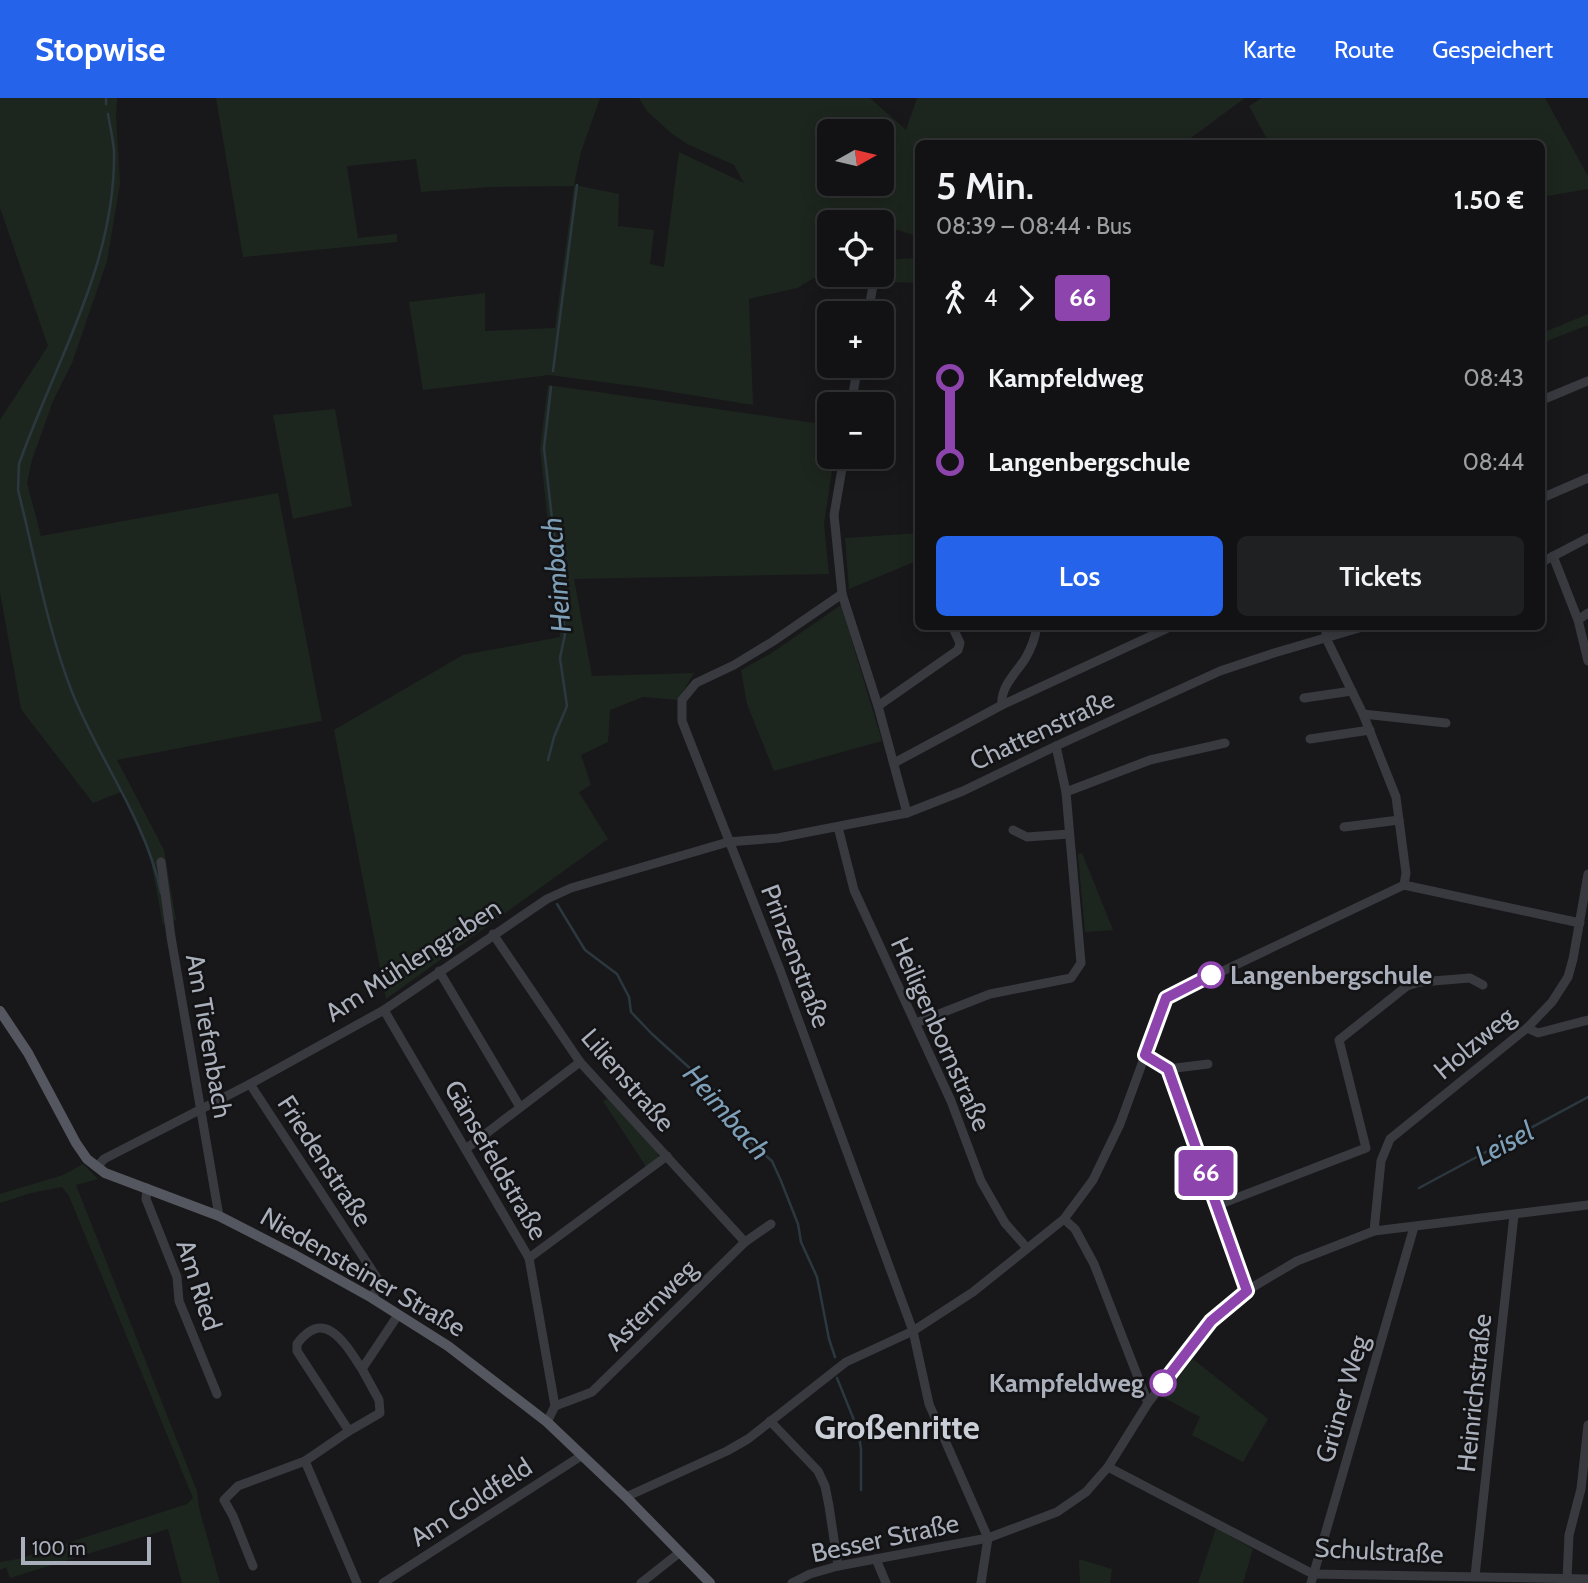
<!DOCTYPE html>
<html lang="de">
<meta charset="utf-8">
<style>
body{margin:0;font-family:Cabin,sans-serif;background:#1f2022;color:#f1f3f6;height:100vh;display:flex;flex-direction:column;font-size:26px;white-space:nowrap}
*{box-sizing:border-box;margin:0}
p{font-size:23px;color:#9c9ea0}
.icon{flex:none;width:38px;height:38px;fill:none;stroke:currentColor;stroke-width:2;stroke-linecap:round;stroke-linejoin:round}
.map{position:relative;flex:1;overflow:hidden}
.panel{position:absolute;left:915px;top:42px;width:630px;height:490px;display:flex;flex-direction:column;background:#121214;border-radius:10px;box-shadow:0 4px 18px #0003,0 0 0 2px #313234}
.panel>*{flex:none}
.badge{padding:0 14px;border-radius:5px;font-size:24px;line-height:46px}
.needle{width:46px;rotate:82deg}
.buttons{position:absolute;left:817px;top:21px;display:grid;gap:14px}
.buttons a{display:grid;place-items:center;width:77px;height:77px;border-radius:10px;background:#121214;box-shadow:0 4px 18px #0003,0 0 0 2px #313234;font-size:35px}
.scale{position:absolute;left:21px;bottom:18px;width:130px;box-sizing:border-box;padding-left:7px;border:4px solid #a9afbb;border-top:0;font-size:19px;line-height:24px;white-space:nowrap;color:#a9afbb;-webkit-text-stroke:5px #131315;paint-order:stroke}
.map>.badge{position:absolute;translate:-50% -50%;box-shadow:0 0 0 4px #fff}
.legs{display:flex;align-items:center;gap:10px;height:77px;padding:0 21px;font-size:23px}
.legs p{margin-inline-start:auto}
.head{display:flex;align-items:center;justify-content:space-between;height:119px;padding:0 21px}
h1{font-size:38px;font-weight:600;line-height:52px}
.button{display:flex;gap:14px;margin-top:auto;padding:14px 21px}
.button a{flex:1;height:80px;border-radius:10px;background:#2563eb;color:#fff;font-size:28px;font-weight:600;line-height:80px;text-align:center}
.button a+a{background:#1f2022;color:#f1f3f6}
ul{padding:0 21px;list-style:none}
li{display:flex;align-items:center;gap:24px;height:84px;font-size:26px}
li i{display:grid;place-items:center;width:10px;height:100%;margin:0 9px;background:currentColor}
li i::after{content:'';width:18px;height:18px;margin:-9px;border:5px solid;border-radius:50%;background:#121214}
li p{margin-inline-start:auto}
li:first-child i{background:linear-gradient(#0000 50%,currentColor 0)}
li:last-child i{background:linear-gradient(currentColor 50%,#0000 0)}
header{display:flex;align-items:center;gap:42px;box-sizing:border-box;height:98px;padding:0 35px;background:#2563eb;color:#fff}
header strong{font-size:33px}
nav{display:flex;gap:38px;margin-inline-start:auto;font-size:24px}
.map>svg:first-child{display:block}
.green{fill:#1d261e;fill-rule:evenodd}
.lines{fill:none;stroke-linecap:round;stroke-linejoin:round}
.stream{stroke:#2c383f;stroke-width:2.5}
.minor{stroke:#383a40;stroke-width:9}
.major{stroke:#54575f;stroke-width:10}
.line-1-casing{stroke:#fff;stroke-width:16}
.line-1{stroke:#8e44ad;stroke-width:10}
.stop-1-dot{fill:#fff;stroke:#8e44ad;stroke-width:3.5}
.labels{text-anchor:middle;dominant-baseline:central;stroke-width:5;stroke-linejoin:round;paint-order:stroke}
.street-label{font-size:26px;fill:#a9afbb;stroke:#131315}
.stop-label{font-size:26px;font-weight:bold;fill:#a9afbb;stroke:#131315;text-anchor:start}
.water-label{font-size:28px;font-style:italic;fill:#7e9fb8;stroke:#131315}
.district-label{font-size:33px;font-weight:bold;fill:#caced7;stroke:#131315}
</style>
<header>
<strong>Stopwise</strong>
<nav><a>Karte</a><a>Route</a><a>Gespeichert</a></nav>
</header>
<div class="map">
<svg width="1588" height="1485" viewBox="0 0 1588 1485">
<rect width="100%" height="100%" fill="#18181a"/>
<g class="green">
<polygon points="0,0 117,0 116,18 120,86 107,163 72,265 53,303 32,362 27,385 41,438 278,395 322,623 117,662 164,752 176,822 163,827 150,758 121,694 93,705 21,611 0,494 0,322 48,248 0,110"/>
<path d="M 216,0 L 600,0 L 581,54 L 574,87 L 619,96 L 618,128 L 654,132 L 650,166 L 664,169 L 679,54 L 744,85 L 734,67 L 687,46 L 671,35 L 647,13 L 639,0 L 870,0 L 906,32 L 917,0 L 1245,0 L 1184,45 L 919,46 L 919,139 L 882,127 L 882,124 L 830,124 L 830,177 L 866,177 L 864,183 L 821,176 L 797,190 L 749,201 L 753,307 L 648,290 L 549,277 L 423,292 L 409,204 L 485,195 L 485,233 L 555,230 L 574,88 L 490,89 L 421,94 L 416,61 L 347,68 L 358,140 L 397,136 L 397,144 L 243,159 ZM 830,33 L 882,33 L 882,86 L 830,86 Z"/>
<polygon points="1262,0 1545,0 1588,78 1588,91 1542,99 1542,46 1269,45 1249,8"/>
<path d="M 919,160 L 919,185 L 879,184 C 887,177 889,169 897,161 Z"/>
<polygon points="1588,216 1588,227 1542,245 1542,235"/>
<polygon points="548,287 829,327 830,359 834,359 824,426 829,476 574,481 592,578 694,575 678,602 643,599 610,612 608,644 581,657 591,687 579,694 608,741 386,901 334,632 463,557 560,539 540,350"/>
<polygon points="335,311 352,408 293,421 273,317"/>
<polygon points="919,435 919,462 849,491 845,440"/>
<polygon points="841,507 882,643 774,673 747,606 741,572 770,556"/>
<polygon points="1082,755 1113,832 1085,834 1078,756"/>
<polygon points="609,1000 656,1052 659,1060 647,1070 603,1003"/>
<polygon points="83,1066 98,1081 76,1087 197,1393 199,1410 220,1485 182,1485 168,1431 10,1480 6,1469 0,1472 0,1464 18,1461 187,1406 193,1400 69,1098 62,1089 31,1095 0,1105 0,1096 63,1077"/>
<polygon points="1193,1261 1268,1321 1243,1364 1192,1337 1200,1319 1163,1299"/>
<polygon points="1216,1430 1253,1451 1243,1485 1198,1485"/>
<polygon points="1079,1461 1112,1471 1110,1485 1080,1485"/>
</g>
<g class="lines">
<g class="stream">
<polyline points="106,6 106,0"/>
<path d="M 108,16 C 110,28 113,41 114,53 C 116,166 55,264 19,366 L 18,392 C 35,459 47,530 72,594 C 99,662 146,722 161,795"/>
<polyline points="553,273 577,87"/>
<polyline points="548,662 554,639 567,608 560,560 565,536 544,350 551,289"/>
<polyline points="557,806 585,852 617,876 629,899 631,914 652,936 714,992 718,1003 735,1017 743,1038 772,1063 781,1083 798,1126 801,1144 817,1179 829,1241 835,1259"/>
<polyline points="1419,1090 1588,999"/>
<polyline points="837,1280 858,1332 861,1351 861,1392"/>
</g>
<g class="minor">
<polyline points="882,139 883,134"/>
<polyline points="868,215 875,177"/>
<polyline points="1542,302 1588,283"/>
<polyline points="851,306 858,268"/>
<polyline points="844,359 834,417 842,496 772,544 734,567 696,585 682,602 682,623 689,641 780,872 913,1233 929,1306 988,1440"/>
<polyline points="1542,400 1588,380"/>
<polyline points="1553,458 1578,522 1588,563"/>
<polyline points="1542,464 1588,440"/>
<polyline points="842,496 878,608 907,715"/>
<polyline points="1578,522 1588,515"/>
<polyline points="1326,528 1326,540 1363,616 1396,699 1406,775 1404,787"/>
<polyline points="1304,600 1352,593"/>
<path d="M 1002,607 C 1000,589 1016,575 1025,561 C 1031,551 1035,541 1037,528"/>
<polyline points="878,608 958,552 960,545 952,528"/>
<polyline points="1363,616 1446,625"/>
<polyline points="1310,641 1370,632"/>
<polyline points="894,665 1002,607 1166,531"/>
<polyline points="1066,694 1150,662 1225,645"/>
<polyline points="838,729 854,792 951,1003 981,1083 1005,1125 1027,1150"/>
<polyline points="1344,729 1399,722"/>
<polyline points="1013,732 1027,739 1069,736"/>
<polyline points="161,764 171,839 219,1118"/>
<polyline points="493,836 580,964 745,1144"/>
<polyline points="439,873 520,1009"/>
<polyline points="384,912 529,1160 555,1308 547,1324"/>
<polyline points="916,925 990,896 1071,880 1081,865 1066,694 1056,648"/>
<polyline points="1527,930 1538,935 1588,922"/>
<polyline points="1145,957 1168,971 1246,1193"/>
<polyline points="1168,971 1208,966"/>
<polyline points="250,986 377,1180 377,1190 372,1200"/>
<polyline points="467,1050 580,964"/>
<polyline points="97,1069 104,1061 250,986 384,912 547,801 571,790 728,744 778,740 907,715 963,693 1056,648 1220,573 1274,555 1366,528"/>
<polyline points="147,1090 146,1101 177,1179 179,1203 217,1296"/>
<polyline points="1218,1107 1366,1050 1339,942 1407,888 1420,884 1470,880 1483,887"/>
<polyline points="1064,1121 1075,1131 1094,1166 1148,1305"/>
<polyline points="1374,1133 1381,1063 1390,1041 1527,930 1552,904 1568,879 1573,861 1588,776"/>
<polyline points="529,1160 667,1058"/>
<path d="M 362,1271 C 346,1247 325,1208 297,1246 L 297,1253 L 349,1333 L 380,1315 L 379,1302 L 362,1271 L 398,1217"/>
<polyline points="555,1308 592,1294 745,1144 771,1126"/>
<polyline points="770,1323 818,1373 825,1388 829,1408 838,1468"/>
<polyline points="305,1363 349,1333"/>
<polyline points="1108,1369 1313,1476 1588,1481"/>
<polyline points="626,1399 727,1353 748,1341 846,1264 913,1233 973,1194 1064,1121 1093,1082 1120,1026 1166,900 1404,787 1580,825"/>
<polyline points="876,1461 886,1485"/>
<polyline points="253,1468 233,1418 224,1402 238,1388 305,1363 357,1485"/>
<polyline points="1475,1478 1514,1117"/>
<polyline points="1567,1482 1569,1437 1581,1391 1588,1327"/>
<polyline points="383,1485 581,1358"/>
<polyline points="641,1485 679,1455"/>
<polyline points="792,1485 810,1476 838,1468 988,1440 1057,1414 1086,1394 1108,1369 1148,1305 1211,1223 1246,1193 1297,1163 1374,1133 1588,1107"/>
<polyline points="981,1485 988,1440"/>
<polyline points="1311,1485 1414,1129"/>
</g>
<polyline class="major" points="0,913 28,955 76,1045 87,1061 105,1075 219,1118 295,1157 372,1200 448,1248 547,1324 626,1399 710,1485"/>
</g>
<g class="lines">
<g class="line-1-casing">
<polyline id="line-1" points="1163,1285 1211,1223 1247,1193 1168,971 1145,957 1166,900 1211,877"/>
</g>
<use href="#line-1" class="line-1"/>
</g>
<g class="stop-1-dot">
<circle cx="1211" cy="877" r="12"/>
<circle cx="1163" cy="1285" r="12"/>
</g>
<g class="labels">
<g class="street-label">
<text transform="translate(1042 632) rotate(-25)">Chattenstraße</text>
<text transform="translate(796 858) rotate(69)">Prinzenstraße</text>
<text transform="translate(413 862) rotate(-33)">Am Mühlengraben</text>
<text transform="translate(941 936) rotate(66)">Heiligenbornstraße</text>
<text transform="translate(209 938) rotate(80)">Am Tiefenbach</text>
<text transform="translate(1474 945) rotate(-40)">Holzweg</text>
<text transform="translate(628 982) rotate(49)">Lilienstraße</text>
<text transform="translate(496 1062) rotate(60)">Gänsefeldstraße</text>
<text transform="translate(325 1063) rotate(57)">Friedenstraße</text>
<text transform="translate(363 1174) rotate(30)">Niedensteiner Straße</text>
<text transform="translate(199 1187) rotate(72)">Am Ried</text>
<text transform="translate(651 1207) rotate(-45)">Asternweg</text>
<text transform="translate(1474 1295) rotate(-84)">Heinrichstraße</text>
<text transform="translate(1342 1301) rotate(-74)">Grüner Weg</text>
<text transform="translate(471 1404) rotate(-33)">Am Goldfeld</text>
<text transform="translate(885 1440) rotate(-12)">Besser Straße</text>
<text transform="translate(1379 1453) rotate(3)">Schulstraße</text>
</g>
<g class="stop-label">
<text x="1230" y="877">Langenbergschule</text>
<text x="1144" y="1285" text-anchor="end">Kampfeldweg</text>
</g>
<g class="water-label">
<text transform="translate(556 477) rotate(-95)">Heimbach</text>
<text transform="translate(727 1014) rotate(49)">Heimbach</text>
<text transform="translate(1504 1045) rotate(-28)">Leisel</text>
</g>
<g class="district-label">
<text x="897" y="1329">Großenritte</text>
</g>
</g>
</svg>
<div class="buttons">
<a><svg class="needle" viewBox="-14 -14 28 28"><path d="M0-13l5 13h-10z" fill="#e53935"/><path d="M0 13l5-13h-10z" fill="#9c9ea0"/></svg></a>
<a><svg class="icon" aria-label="locate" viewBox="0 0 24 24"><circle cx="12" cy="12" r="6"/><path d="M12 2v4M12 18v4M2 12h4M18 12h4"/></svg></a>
<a>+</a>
<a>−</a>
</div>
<div class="scale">100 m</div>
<b class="badge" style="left:1206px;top:1075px;background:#8e44ad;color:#fff">66</b>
<section class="panel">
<div class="head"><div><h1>5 Min.</h1><p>08:39 – 08:44 · Bus</p></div><b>1.50 €</b></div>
<div class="legs"><svg class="icon" aria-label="walk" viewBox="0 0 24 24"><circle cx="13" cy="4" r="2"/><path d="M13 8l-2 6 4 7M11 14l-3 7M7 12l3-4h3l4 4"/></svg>4<svg class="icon" aria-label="forward" viewBox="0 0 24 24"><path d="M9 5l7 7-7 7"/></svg><b class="badge" style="background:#8e44ad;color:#fff">66</b></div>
<ul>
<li><i style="color:#8e44ad"></i><b>Kampfeldweg</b><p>08:43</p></li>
<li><i style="color:#8e44ad"></i><b>Langenbergschule</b><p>08:44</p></li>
</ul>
<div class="button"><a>Los</a><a>Tickets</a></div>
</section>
</div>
